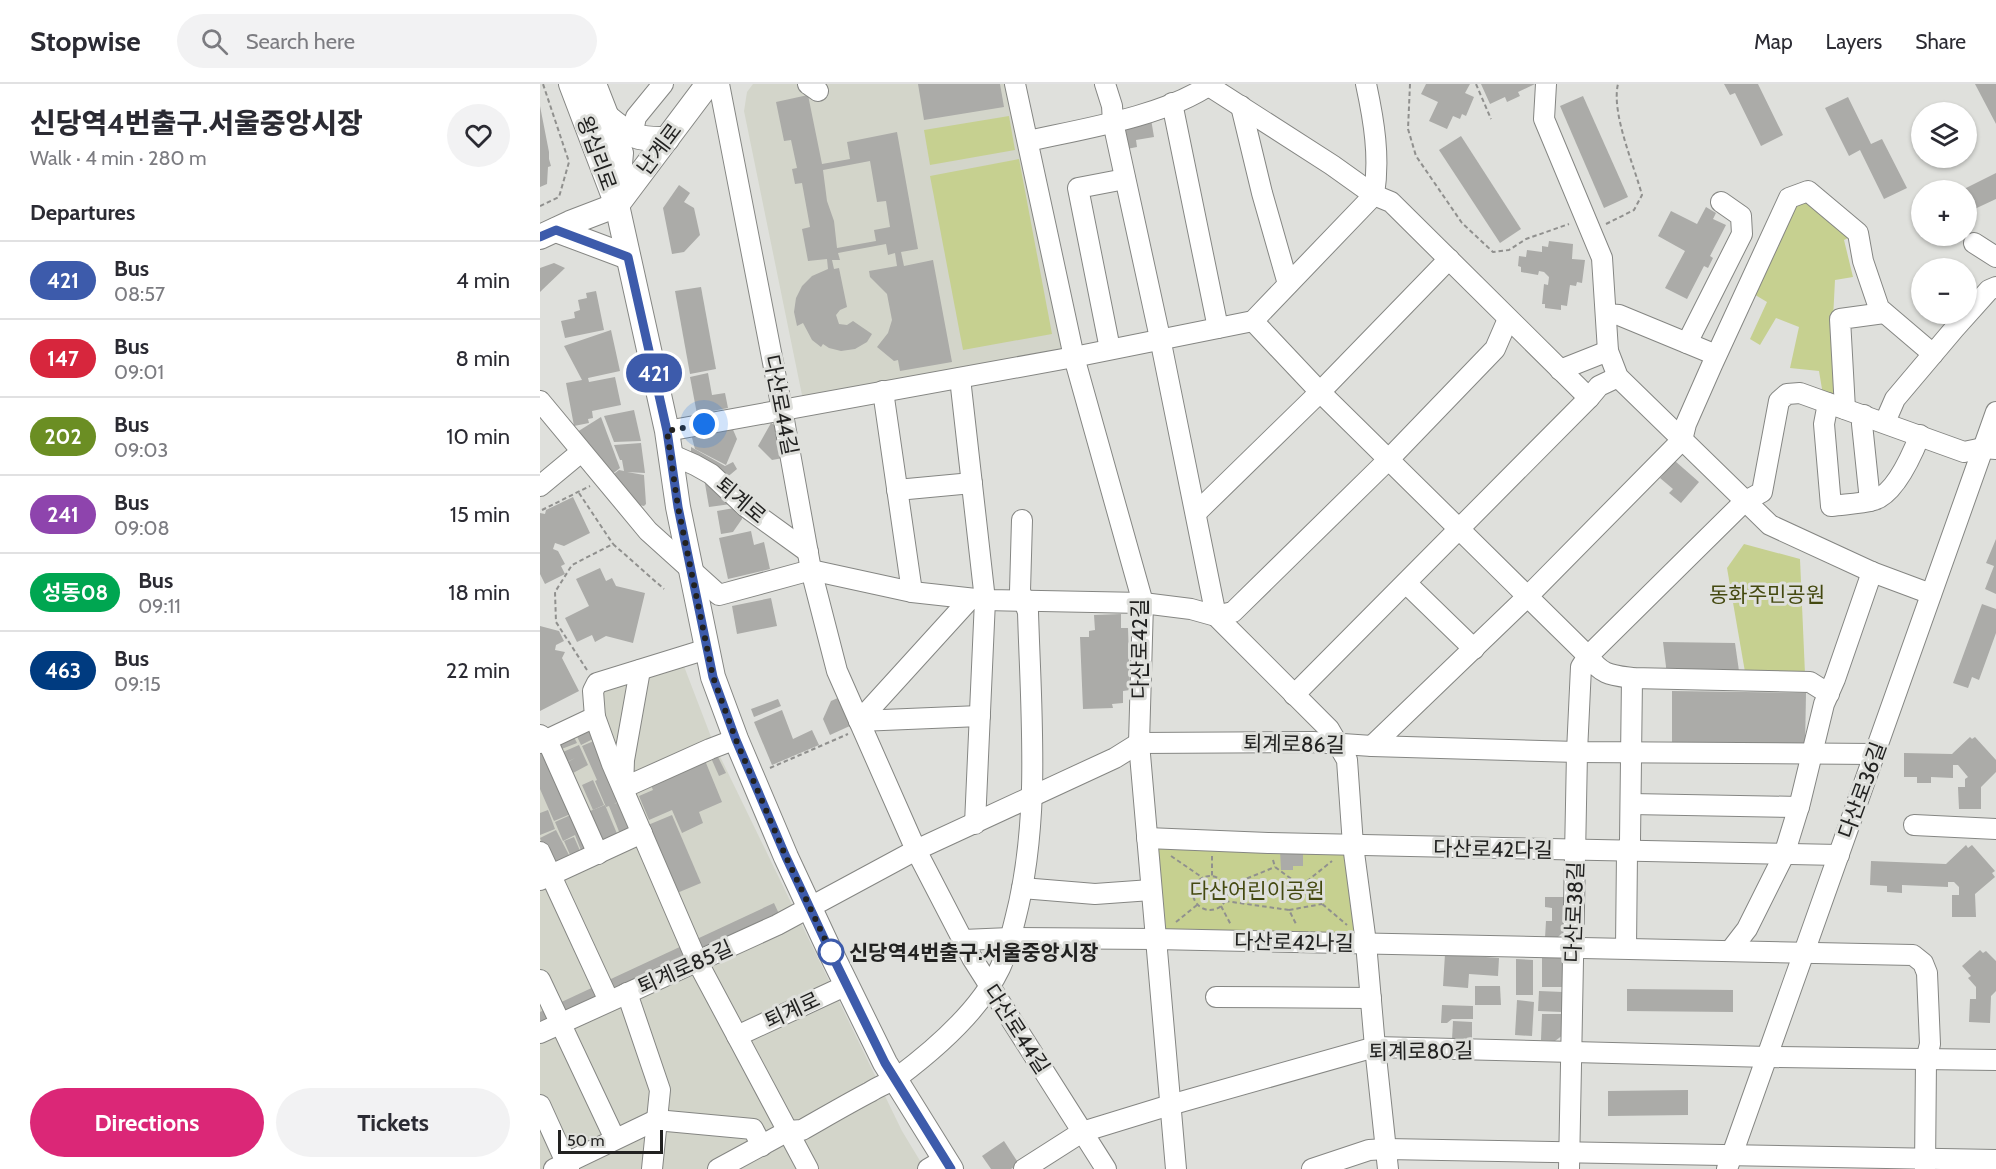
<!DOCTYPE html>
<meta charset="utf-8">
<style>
body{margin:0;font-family:Cabin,"Noto Sans KR",sans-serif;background:#f2f2f3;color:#2b2b33;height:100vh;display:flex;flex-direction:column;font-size:22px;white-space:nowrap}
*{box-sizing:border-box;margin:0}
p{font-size:20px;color:#7c7c81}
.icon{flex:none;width:33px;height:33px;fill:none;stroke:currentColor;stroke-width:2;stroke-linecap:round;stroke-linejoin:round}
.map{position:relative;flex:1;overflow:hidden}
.details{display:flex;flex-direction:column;background:#fff;width:540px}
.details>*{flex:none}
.badge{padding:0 12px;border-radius:20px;font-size:21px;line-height:39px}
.controls{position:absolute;left:1371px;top:18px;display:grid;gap:12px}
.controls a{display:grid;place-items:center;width:66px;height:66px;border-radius:50%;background:#fff;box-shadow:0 2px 4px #0004;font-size:30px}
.scale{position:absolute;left:18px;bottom:15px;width:105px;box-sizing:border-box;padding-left:6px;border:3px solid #222221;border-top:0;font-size:16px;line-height:21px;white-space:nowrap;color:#222221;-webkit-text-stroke:4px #dfe0dc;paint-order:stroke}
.you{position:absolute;width:30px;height:30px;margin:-15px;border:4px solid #fff;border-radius:50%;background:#1a73e8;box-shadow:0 0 0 9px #1a73e833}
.map>.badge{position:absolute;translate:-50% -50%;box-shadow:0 0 0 3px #fff}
h2{padding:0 30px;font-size:22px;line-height:54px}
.round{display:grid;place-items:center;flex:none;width:63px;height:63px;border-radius:32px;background:#f2f2f3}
.headline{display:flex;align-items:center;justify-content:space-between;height:102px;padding:0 30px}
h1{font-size:28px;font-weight:800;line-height:45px}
.cta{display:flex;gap:12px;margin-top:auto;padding:12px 30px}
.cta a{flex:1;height:69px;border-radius:36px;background:#db2777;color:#fff;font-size:24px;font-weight:800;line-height:69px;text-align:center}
.cta a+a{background:#f2f2f3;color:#2b2b33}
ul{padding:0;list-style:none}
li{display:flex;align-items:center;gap:18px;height:78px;padding:0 30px;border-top:2px solid #e1e1e2}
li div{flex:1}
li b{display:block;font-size:22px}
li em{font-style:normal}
li .badge{min-width:66px;font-weight:700;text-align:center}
header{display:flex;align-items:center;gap:36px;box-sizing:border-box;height:84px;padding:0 30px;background:#fff;border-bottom:2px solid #e1e1e2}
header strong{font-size:28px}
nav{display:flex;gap:33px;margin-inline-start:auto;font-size:21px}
.search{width:420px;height:54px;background:#f2f2f3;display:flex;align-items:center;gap:15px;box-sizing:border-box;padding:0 21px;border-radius:33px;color:#7c7c81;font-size:22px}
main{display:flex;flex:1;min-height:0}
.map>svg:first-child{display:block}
.built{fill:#d3d5ca}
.green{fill:#c6d090}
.building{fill:#ababa8;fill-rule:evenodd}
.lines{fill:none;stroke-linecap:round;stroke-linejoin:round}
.minor-casing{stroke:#858683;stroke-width:22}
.major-casing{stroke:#858683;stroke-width:26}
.path{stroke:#90908e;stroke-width:2;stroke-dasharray:4.5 3;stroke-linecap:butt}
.minor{stroke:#fff;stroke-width:20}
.major{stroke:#fff;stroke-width:24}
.line-casing{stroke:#fff;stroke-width:14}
.line{stroke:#3d5bab;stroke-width:9}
.walk{stroke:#222221;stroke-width:6;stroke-dasharray:0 10.8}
.stop-dot{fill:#fff;stroke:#3d5bab;stroke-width:3}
.labels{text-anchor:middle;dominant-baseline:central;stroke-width:6;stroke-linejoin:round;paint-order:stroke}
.street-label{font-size:21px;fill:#222221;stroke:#dfe0dc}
.park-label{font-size:21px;fill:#444910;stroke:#dfe0dc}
.stop-label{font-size:21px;font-weight:bold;fill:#222221;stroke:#dfe0dc;text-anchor:start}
</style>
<header>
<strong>Stopwise</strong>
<div class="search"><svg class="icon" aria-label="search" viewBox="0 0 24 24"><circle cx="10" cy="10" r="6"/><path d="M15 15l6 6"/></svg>Search here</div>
<nav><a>Map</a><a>Layers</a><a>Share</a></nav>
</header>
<main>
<section class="details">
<div class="headline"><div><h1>신당역4번출구.서울중앙시장</h1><p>Walk · 4 min · 280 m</p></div><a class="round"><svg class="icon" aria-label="heart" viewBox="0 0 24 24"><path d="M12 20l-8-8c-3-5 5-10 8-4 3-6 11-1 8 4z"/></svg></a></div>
<h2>Departures</h2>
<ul>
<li><span class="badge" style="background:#3d5bab;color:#fff">421</span><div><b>Bus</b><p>08:57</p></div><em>4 min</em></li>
<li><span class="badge" style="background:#d7263d;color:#fff">147</span><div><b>Bus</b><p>09:01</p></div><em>8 min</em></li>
<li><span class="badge" style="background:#6b8e23;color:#fff">202</span><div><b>Bus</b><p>09:03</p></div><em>10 min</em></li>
<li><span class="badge" style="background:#8e44ad;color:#fff">241</span><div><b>Bus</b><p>09:08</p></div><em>15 min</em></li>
<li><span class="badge" style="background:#00a651;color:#fff">성동08</span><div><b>Bus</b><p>09:11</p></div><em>18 min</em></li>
<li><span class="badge" style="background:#003b80;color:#fff">463</span><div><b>Bus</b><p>09:15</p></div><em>22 min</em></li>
</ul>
<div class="cta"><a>Directions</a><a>Tickets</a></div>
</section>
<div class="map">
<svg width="1456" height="1085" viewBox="0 0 1456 1085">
<rect width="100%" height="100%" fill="#dfe0dc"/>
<g class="built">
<polygon points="213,0 465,0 474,26 525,267 263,316 204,27 207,8"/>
<polygon points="142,577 173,658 362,1047 385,1085 0,1085 0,656 53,637 57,607"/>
</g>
<g class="green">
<polygon points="469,32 475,66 390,81 384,46"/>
<polygon points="479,75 512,250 423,266 390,92"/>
<polygon points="1271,117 1310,153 1304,156 1313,193 1295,196 1293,235 1297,317 1283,311 1279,287 1250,284 1259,243 1236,234 1220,261 1210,255 1227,218 1212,209 1252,120"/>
<polygon points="1204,460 1260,475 1265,590 1205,588 1187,484"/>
<polygon points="618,763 807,765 817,849 626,847"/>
</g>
<g class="building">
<polygon points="378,0 460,0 464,23 384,36"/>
<polygon points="886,0 930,0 925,9 934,13 926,32 922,30 920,35 913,32 907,45 889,37 898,18 881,10"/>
<polygon points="941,0 995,0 978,8 980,12 967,18 965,13 950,20"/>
<polygon points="1184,0 1218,0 1243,51 1221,62 1195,9 1190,11"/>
<polygon points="1435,0 1456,0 1456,40"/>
<path d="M 268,11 L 282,80 L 310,75 L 307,58 L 357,48 L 378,165 L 361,168 L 364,182 L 393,176 L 412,278 L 360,287 L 358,276 L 354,277 L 337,263 L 348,249 L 352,236 L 347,210 L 330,193 L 329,187 L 357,182 L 355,169 L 348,171 L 346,160 L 298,169 L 300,176 L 292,176 L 294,185 L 299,184 L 307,223 L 300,226 L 296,231 L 299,240 L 307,241 L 313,237 L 332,250 L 327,258 L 315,265 L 301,267 L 289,264 L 283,260 L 281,263 L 272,256 L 263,239 L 257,242 L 254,228 L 256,214 L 262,202 L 272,192 L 288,185 L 287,175 L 268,177 L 262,145 L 270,143 L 262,99 L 255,100 L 252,85 L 257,84 L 251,56 L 244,57 L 236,18 ZM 330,77 L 337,118 L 346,117 L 350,143 L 334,146 L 336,157 L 297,164 L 294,137 L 287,117 L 283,86 Z"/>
<polygon points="1043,12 1088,113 1064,124 1020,22"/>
<polygon points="1308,13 1331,60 1342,55 1367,104 1344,115 1320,66 1309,72 1285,24"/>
<polygon points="0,22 9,68 9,75 11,82 8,83 7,100 0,103"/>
<polygon points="611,35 614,53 596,56 597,63 582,66 579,51 588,40"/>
<polygon points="921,52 981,145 960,159 899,66"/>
<polygon points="1456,89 1456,115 1426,129 1426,106 1422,106"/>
<polygon points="139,101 150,109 144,118 154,124 160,151 144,168 132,170 123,124"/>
<polygon points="1166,123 1176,129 1173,135 1186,141 1170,172 1173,174 1168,184 1164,182 1147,215 1125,204 1145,167 1118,152 1131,127 1157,140"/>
<polygon points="1009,157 1033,160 1032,175 1045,176 1042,199 1037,198 1036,202 1030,201 1027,222 1021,221 1021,226 1005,224 1005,220 1002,220 1004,200 1008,201 1009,193 1004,188 999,187 998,191 981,188 981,183 978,182 979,172 986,173 987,166 1002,168 1002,162 1008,163"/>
<polygon points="14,179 25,184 0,208 0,184"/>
<polygon points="161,203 176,285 150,290 135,207"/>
<polygon points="56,207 64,246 25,254 21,237 35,234 34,228 40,226 38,216 47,214 46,209"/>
<polygon points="71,246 80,287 48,294 49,298 75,293 81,321 52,327 53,334 48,335 49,339 34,342 26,299 42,296 24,262"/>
<polygon points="168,289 172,311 185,309 188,324 157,330 150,293"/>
<polygon points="94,326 101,357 74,358 64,332"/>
<polygon points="61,333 80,384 71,391 37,348"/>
<polygon points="231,339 238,343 243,374 232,376 218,362"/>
<polygon points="191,341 197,355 186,381 155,365 151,350"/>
<polygon points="101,359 105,389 87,388 104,391 106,420 104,422 99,421 71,392 79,386 84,387 82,376 80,376 74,361"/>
<polygon points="151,363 185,382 193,378 197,385 185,395 151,374"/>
<polygon points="1135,377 1159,398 1141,419 1129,409 1133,405 1120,394"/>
<polygon points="164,394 191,420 169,423"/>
<polygon points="33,413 50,449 24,462 15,459 13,465 18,467 25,480 21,482 25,490 5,500 0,490 0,429 5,430 6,426"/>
<polygon points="200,423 202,435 193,448 181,450 177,427"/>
<polygon points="211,447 214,461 224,458 230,485 188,495 179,454"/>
<polygon points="1456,455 1456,510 1445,505 1454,482 1446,479"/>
<polygon points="60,484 66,497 72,494 76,502 105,509 93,559 66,552 55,558 52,551 37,558 25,534 49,522 36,495"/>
<polygon points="231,514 237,542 197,550 192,522"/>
<polygon points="1442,520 1456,525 1456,549 1439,596 1432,593 1428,604 1413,599"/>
<polygon points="581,530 581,544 588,544 590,606 583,607 583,619 572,620 573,624 543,625 540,553 549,553 549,547 555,546 554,531"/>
<polygon points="0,542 19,547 24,557 16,561 15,566 25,568 22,574 39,607 0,627"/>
<polygon points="1123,558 1195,559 1200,594 1127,591"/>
<polygon points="1132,607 1266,609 1265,664 1132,664"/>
<polygon points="300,613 312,641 290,651 283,635 291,617"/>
<polygon points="238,615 241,622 214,633 211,625"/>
<polygon points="242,626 253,655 272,646 279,661 232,681 214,638"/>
<polygon points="48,643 55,654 41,661 35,648"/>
<polygon points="32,649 37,659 19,666 16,661"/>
<polygon points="1430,653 1432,655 1435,653 1456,676 1456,688 1441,703 1441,725 1419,725 1418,703 1425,703 1425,695 1428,693 1418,681 1413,681 1413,694 1391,693 1391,699 1377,699 1377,693 1364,693 1364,669 1412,670"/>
<polygon points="56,656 81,716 74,720 80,718 92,746 80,750 69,722 66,723 55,697 57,696 42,662"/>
<polygon points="39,661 48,681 33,689 28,678 35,674 27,678 23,668"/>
<polygon points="7,662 33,729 14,737 0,705 0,665"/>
<polygon points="177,671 186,689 179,692 171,674"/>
<polygon points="164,674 182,718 159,728 163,739 142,749 132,726 109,736 99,712 113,706 109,697"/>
<polygon points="53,696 64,721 53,726 42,701"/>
<polygon points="65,721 78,752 56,761 43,730"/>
<polygon points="8,726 15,745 0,751 0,729"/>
<polygon points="35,729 52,764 42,769 35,751 23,757 15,738"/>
<polygon points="132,731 161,799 137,809 108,741"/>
<polygon points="16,746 30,773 11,781 0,754"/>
<polygon points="34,753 41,769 31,773 24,757"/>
<polygon points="1426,761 1428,764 1432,761 1455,787 1452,789 1455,793 1435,810 1436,833 1412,833 1412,811 1419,811 1419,803 1414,798 1408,798 1408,803 1362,801 1362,809 1347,808 1347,802 1330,801 1331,777 1406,780"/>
<polygon points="740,766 763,766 763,782 753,782 753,786 741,786"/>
<polygon points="1005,813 1025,813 1026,845 1016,855 1005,854 1006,837 1012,837 1012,824 1005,823"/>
<polygon points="234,819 246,845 0,959 0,928"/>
<polygon points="1440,866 1443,869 1446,867 1456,877 1456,907 1451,912 1450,939 1429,938 1430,915 1436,915 1436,903 1428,894 1431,892 1422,882"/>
<polygon points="905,870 959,874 958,892 929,890 928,904 903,902"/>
<polygon points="1002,871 1019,871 1025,878 1025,903 1002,903"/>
<polygon points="976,875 993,876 993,911 976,911"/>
<polygon points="935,902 960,902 961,921 935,921"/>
<polygon points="1087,905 1193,906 1193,928 1087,927"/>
<polygon points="999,907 1023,908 1022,928 998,927"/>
<polygon points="977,916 994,918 992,952 975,951"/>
<polygon points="902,921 933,922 933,935 912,935 907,939 901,939"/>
<polygon points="1002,930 1024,930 1023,951 1015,957 1001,956"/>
<polygon points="913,937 932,938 932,956 912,956"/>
<polygon points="1148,1006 1148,1031 1068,1032 1068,1007"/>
<polygon points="464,1057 479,1080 471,1085 451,1085 442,1072"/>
</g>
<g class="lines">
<g class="minor-casing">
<g id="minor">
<polyline points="179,0 242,325 271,486 297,587 376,766 432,874 566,1085"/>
<polyline points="268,0 278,7"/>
<polyline points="475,0 534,273 603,519 599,659 636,1085"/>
<polyline points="565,0 572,22 573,38 620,254 676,532 693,528 849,375 955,265 968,235"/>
<polyline points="1006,0 1004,35 1062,174 1068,267 1078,293 1230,441 1332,488 1391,510"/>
<polyline points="669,2 792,81 834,111 851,118 1049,314 1059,302 1078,293"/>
<polyline points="632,19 678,244"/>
<polyline points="701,22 722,109 748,200"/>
<polyline points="92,51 96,33 123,0"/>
<path d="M 488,57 C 543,45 625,32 671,0"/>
<polyline points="1434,159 1456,173"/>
<polyline points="1066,230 1079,231 1176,271"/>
<polyline points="713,237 780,308 1048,572 1204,418 1222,408 1239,317 1247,310 1260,309 1424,368 1443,364 1456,365"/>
<polyline points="1147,259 1202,150 1201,132 1181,118"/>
<polyline points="570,265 538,104 585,95"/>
<polyline points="1020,286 1068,267"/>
<polyline points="420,294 445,516 435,740"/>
<polyline points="343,307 372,508"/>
<polyline points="0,317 108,447 179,511 271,486 372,508 445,516 603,519 651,525 676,532 789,645 807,676 813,761 826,859 835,963 848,1085"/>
<path d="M 1288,319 L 1284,340 L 1291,422 C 1305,420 1320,420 1334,416 C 1355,410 1372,371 1380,351"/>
<polyline points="1305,325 1300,235 1344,229"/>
<polyline points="1324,331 1322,340 1330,417"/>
<polyline points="1345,338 1355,315 1415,244 1449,206 1456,203"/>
<path d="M 127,347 L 534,273 L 713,237 L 834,111 C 840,73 834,37 826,0"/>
<polyline points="1142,356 1146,340 1172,281 1249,114 1268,107 1318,149 1323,177 1339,224 1393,270"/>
<polyline points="130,370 155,381 171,390 206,423 268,468"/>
<polyline points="0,402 41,368"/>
<polyline points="357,406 432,399"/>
<polyline points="656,429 780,308 909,175"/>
<polyline points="866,499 934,565"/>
<polyline points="100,586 84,676 83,704 170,665 196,655"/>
<polyline points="754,611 1049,314"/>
<polyline points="55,633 72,680 157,877 268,1085"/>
<polyline points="319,637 430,515"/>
<polyline points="319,637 440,632"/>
<polyline points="0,651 7,656 58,770"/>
<polyline points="0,659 55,633 53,607 57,599 167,565"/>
<polyline points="832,662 987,513 1142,356"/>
<polyline points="1091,720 1259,723"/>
<polyline points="1374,741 1456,745"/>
<polyline points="607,754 728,759 1299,771"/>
<polyline points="0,768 69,917"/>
<polyline points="0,796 102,749"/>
<polyline points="482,804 555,810 611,806"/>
<polyline points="423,856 470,854 615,855 1373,871 1383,879 1387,889 1390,960 1386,976 1385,1085"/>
<polyline points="1086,864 1087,768 1090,757 1092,594"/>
<polyline points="1190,867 1207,845 1244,771 1260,719 1284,620 1295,595 1332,488"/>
<polyline points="0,896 75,1055"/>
<polyline points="87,909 120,1006 112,1085"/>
<polyline points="676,913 831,914"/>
<polyline points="0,949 237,841 376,766 575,674 599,659 773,658 832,662 1037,668 1335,670"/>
<polyline points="197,952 307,901"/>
<polyline points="0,1021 29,1085"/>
<polyline points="14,1085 116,1036 213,1045 222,1062"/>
<path d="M 178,1085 L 248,1047 L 262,1046 C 285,1033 307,1020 330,1008 C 339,1002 349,999 358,993 C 394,966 440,926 460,884 C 467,869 471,852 475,836 C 501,736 491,631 488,528 L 480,507 L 482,436"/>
<polyline points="388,1085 405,1075"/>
<polyline points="484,1085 542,1048 630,1021 835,963 1229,973 1456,976"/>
<polyline points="772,1085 829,1066 846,1065 1456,1076"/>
<path d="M 1029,1085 L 1037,668 L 1041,583 L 1048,572 C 1062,591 1070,591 1092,594 L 1270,598 L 1289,610"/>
<polyline points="1187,1085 1456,328"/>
</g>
</g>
<g class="major-casing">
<g id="major">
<polyline points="31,0 77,121 127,347 138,423 173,593 196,655 246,773 288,863 345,979 411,1085"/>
<polyline points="54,0 81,69 77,113"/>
<path d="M 67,33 C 90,52 97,56 127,55"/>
<polyline points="16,146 88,173"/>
<polyline points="0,153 30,139 77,121 168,0"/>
</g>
</g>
<g class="path">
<polyline points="870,0 868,45 876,72 922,139 953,168 969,166 986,155 1029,140"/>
<polyline points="936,0 951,35"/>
<polyline points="0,122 19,113 29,78 3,0"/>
<path d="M 1066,140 L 1094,126 L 1102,111 C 1094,81 1071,29 1078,0"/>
<polyline points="39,409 73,460"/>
<polyline points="2,426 50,402"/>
<polyline points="47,586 16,538 15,508 32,481 73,460 124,505"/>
<polyline points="230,684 308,650"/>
<polyline points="631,772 663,794"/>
<polyline points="672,772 672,793"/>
<polyline points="733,776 735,783 761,802 807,841"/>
<circle cx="670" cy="809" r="17"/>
<polyline points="761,802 792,777"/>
<polyline points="686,803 735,783"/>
<polyline points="685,817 749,826 756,840"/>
<polyline points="681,822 691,841"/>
<polyline points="749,826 782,820"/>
<polyline points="636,838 657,821"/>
</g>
<use href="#minor" class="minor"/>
<use href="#major" class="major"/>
</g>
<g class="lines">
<g class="line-casing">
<polyline id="line" points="0,153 16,146 88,173 127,347 138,423 173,593 196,656 246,773 288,863 345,979 411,1085"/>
</g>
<use href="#line" class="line"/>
<polyline class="walk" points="164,340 127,347 138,423 173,593 196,656 246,773 291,868"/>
</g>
<circle class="stop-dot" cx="291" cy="868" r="12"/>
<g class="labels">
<g class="street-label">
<text transform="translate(119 65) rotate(-53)">난계로</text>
<text transform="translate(57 69) rotate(70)">왕십리로</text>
<text transform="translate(241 321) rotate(79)">다산로44길</text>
<text transform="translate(201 416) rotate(40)">퇴계로</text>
<text transform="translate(599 565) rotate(-90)">다산로42길</text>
<text transform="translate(754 660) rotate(1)">퇴계로86길</text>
<text transform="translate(1322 706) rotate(-70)">다산로36길</text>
<text transform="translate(953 765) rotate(1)">다산로42다길</text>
<text transform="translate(1034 828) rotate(-88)">다산로38길</text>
<text transform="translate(754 858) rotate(1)">다산로42나길</text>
<text transform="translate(145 883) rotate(-24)">퇴계로85길</text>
<text transform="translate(252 926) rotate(-25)">퇴계로</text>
<text transform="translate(477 945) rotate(57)">다산로44길</text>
<text transform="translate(881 967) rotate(-1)">퇴계로80길</text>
</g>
<g class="park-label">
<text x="1227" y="510">동화주민공원</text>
<text x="717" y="806">다산어린이공원</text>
</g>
<g class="stop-label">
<text x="309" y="868">신당역4번출구.서울중앙시장</text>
</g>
</g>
</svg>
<div class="controls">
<a><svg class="icon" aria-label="layers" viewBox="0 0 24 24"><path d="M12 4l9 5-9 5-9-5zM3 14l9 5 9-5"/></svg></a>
<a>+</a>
<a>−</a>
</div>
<div class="scale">50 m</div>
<div class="you" style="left:164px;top:340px"></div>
<b class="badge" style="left:114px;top:289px;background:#3d5bab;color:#fff">421</b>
</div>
</main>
